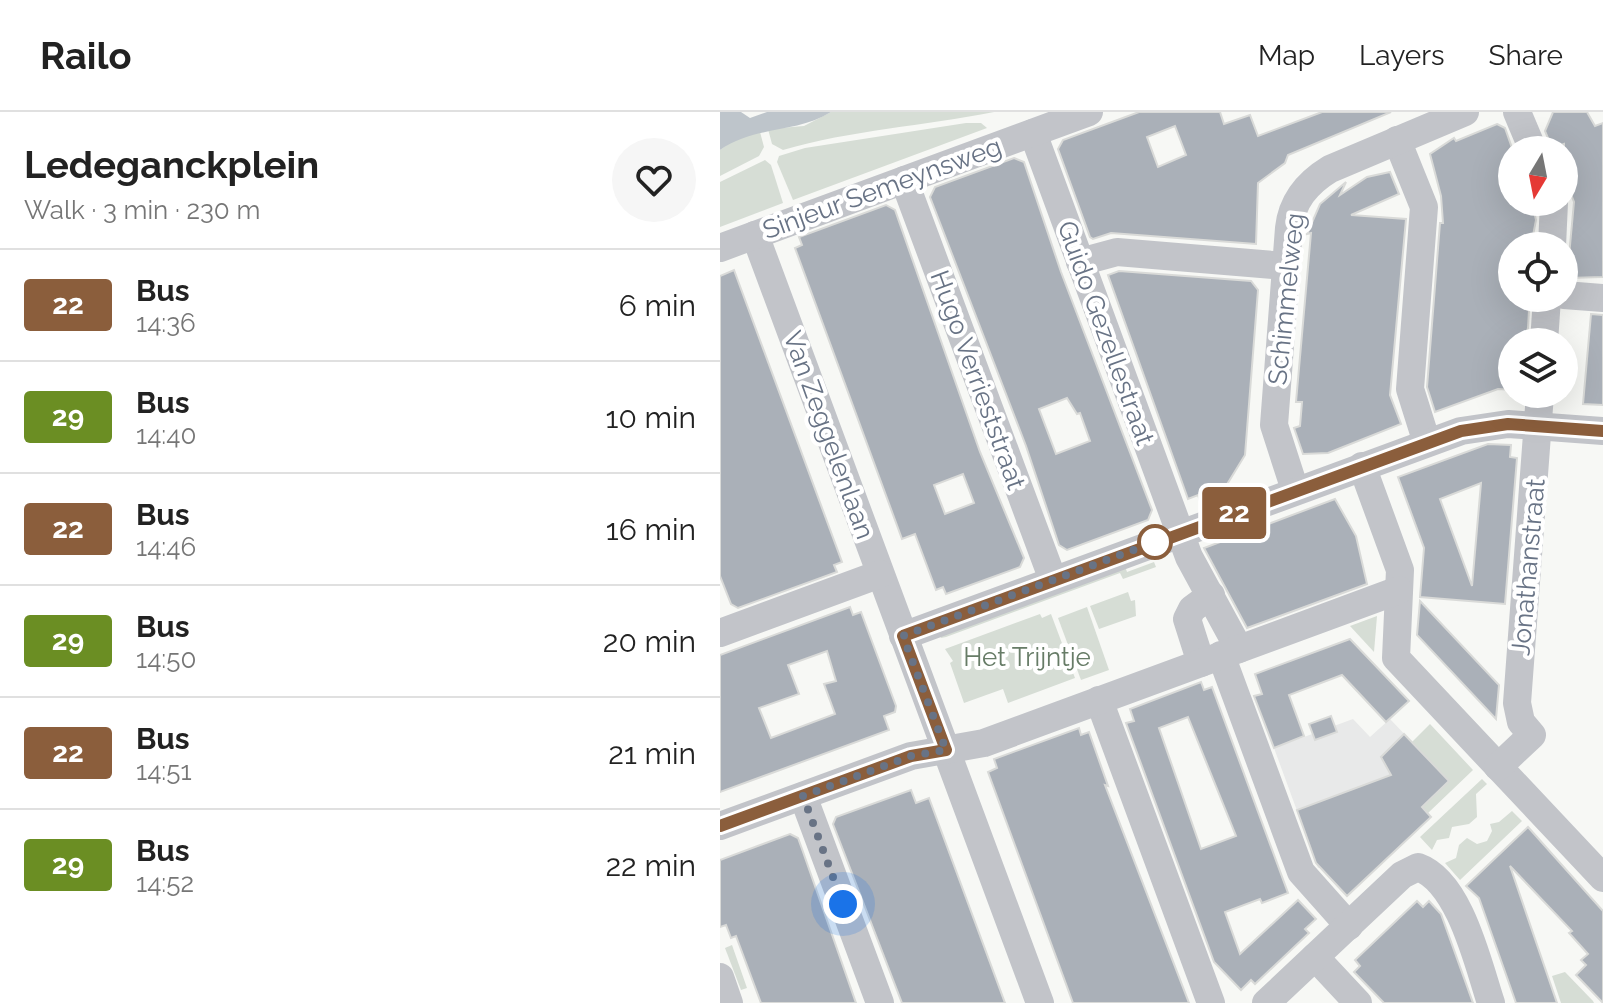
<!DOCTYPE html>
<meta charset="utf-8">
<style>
body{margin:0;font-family:Raleway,sans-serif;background:#f6f6f6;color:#222;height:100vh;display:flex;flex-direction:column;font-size:30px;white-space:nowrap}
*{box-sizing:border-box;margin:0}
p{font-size:26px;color:#767676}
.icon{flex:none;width:44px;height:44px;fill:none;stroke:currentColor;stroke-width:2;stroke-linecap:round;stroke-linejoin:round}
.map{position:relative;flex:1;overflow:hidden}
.panel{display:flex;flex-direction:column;background:#fff;width:720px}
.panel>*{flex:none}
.badge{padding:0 16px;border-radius:6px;font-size:28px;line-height:52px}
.needle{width:52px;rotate:190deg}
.tools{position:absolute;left:778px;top:24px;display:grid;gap:16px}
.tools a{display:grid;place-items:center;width:80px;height:80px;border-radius:50%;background:#fff;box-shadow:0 8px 32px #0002;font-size:40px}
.you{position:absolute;width:40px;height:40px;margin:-20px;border:6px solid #fff;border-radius:50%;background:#1a73e8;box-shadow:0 0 0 12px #1a73e833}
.map>.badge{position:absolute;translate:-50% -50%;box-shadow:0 0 0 4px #fff}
.round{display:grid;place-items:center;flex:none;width:84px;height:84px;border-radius:42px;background:#f6f6f6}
.overview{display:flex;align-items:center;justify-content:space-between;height:136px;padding:0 24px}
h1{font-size:38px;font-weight:700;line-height:60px}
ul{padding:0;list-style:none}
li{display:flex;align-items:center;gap:24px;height:112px;padding:0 24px;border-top:2px solid #e0e0e0}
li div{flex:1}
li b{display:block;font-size:30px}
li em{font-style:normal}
li .badge{min-width:88px;font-weight:700;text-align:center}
header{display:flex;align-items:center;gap:48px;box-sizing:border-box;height:112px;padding:0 40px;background:#fff;border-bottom:2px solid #e0e0e0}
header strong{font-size:38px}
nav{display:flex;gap:44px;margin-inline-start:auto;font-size:28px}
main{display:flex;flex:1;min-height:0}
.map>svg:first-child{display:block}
.built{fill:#e8e9e9}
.green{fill:#d6ddd5}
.water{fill:#bec5cb}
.building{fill:#aab0b8;stroke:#d9dad8;stroke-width:2;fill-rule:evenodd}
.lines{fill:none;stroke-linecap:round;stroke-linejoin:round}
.minor{stroke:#c2c4c9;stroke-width:28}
.line-casing{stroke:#fff;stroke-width:18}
.line{stroke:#8b5e3c;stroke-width:12}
.walk{stroke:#687385;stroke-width:8;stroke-dasharray:0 14.4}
.stop-dot{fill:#fff;stroke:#8b5e3c;stroke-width:4}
.labels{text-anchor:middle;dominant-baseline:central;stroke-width:8;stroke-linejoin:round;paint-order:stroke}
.street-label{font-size:26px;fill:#687385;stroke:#fff}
.park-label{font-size:26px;fill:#677c67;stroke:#fff}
</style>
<header>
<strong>Railo</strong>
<nav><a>Map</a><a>Layers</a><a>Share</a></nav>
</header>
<main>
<section class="panel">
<div class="overview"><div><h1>Ledeganckplein</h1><p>Walk · 3 min · 230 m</p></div><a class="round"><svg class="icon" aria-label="heart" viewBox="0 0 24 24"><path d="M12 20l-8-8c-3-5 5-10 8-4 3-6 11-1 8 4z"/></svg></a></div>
<ul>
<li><span class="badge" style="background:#8b5e3c;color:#fff">22</span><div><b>Bus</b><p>14:36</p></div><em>6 min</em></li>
<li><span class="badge" style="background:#6b8e23;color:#fff">29</span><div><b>Bus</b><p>14:40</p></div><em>10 min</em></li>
<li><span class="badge" style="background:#8b5e3c;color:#fff">22</span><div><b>Bus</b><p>14:46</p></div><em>16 min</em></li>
<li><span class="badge" style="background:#6b8e23;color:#fff">29</span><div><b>Bus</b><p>14:50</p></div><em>20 min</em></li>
<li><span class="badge" style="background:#8b5e3c;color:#fff">22</span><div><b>Bus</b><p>14:51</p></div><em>21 min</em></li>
<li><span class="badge" style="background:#6b8e23;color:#fff">29</span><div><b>Bus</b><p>14:52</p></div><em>22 min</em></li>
</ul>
</section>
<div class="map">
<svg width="883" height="891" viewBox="0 0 883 891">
<rect width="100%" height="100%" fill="#f7f8f5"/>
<polygon class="built" points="633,607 650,625 670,607 729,669 702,695 711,705 627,784 602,755 598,756 554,636"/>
<g class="green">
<path d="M 111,0 L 274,0 C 204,14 131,18 63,38 L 52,32 L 48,17 L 84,14 Z"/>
<polygon points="246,11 261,11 267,16 73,88 57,50 59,44 85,36"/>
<polygon points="40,20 44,35 39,44 0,64 0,38 14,28"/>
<polygon points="45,48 51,53 63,91 0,115 0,70"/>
<polygon points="434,450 436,455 403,467 400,461 226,525 221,526 219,522 405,454 407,460"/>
<polygon points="408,480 411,489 415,488 416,504 379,517 370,494"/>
<polygon points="367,495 389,558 361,568 338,506"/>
<polygon points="320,502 322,506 331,502 355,566 288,591 283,577 244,591 230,551 233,549 225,537"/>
<polygon points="657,504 654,540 630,514"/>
<polygon points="710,612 753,658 708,701 701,695 729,669 692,630"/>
<polygon points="762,667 767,672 756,682 757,705 749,712 732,715 729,726 717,728 712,738 700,725"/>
<polygon points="792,699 802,709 740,768 725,751 736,746 739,733 747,726 757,732 767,729 772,719 770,712 779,710"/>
<polygon points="12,833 27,876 21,878 5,836"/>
<polygon points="845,860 873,889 874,891 841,891 832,864"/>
</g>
<path class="water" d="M 0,0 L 21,0 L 30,6 L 47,0 L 111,0 C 76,22 35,13 0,38 Z"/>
<g class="building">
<path d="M 419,0 L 500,0 L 504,12 L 530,3 L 538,24 L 602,0 L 671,0 L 568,43 L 565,51 L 538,71 L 536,132 L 391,121 L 373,127 L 370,125 L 338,37 L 343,28 ZM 455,14 L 466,43 L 438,55 L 427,25 Z"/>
<polygon points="833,0 867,0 875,14 883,11 883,165 847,166 854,90 844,65 844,32 832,36 825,19"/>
<polygon points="777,12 785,16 792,36 792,90 812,90 816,108 811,134 792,134 792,186 808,186 805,197 809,198 808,216 804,230 792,230 792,278 778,277 715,300 707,275 720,111 723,111 721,84 710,42 734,26 736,29"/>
<path d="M 294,46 L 304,50 L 341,160 L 432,398 L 428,408 L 347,438 L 339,433 L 306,334 L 210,85 L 215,75 ZM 347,286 L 357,302 L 360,301 L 370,329 L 336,342 L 319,297 Z"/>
<polygon points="670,60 679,82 631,103 686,107 670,283 681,312 608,341 583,342 574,316 580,314 582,290 576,290 591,121 587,122 600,92 626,70 620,83 647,65"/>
<path d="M 166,93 L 175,98 L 260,340 L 304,446 L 300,455 L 226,482 L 223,475 L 216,478 L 195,422 L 182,427 L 75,136 L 82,133 L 79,125 ZM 243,362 L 254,391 L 225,402 L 214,373 Z"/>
<polygon points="14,158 122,450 114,453 117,460 18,496 11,492 0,464 0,164"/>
<polygon points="399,159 531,169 538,178 525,343 506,374 480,389 478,383 468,387 388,163"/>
<polygon points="871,202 883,203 883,293 863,292"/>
<path d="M 768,332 L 791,333 L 790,345 L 797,346 L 785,492 L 700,485 L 704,436 L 678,365 ZM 761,371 L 752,474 L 720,387 Z"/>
<polygon points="615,387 636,424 647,472 527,516 484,436"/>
<polygon points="700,489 779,573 776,607 697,523"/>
<path d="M 130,495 L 133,503 L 141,500 L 176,594 L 175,600 L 164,604 L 169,618 L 0,680 L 0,543 ZM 107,539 L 116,569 L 104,572 L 115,602 L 51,626 L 39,596 L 79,582 L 68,553 Z"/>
<polygon points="630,527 689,589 666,610 622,563 569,583 584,624 554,636 534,584 542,582 535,562"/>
<path d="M 481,570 L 484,578 L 492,575 L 568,781 L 542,791 L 540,787 L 505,800 L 520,842 L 578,788 L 596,807 L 585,817 L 589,821 L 535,872 L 531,868 L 521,878 L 494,850 L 406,611 L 414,609 L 410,597 ZM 468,605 L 516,724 L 481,737 L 439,616 Z"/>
<polygon points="611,604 617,620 595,628 589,612"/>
<polygon points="359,616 361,623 369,620 388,674 385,673 469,891 353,891 268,660 277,656 274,647"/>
<polygon points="684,622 729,669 702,695 711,705 627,784 596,751 577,698 671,663 661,645"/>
<polygon points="191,678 196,691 209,686 285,891 182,891 113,712 116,705"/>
<polygon points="808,715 883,799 883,891 856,863 866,853 861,848 868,842 849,821 852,819 790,754 837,891 796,891 759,786 746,774"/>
<polygon points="70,722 78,726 82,737 136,891 41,891 16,824 11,826 6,813 0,815 0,748"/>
<polygon points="697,789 703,795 709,789 721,802 753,891 664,891 634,860 640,854 635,848"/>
</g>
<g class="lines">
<g class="minor">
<polyline points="797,0 813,38"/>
<polyline points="313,21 469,445 519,537"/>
<polyline points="677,28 704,95 690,277 707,331"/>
<polyline points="184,68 333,468"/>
<polyline points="35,123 320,891"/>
<polyline points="832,134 834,90"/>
<polyline points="0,136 369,0"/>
<polyline points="360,150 397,140 566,154"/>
<polyline points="844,183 883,186"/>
<polyline points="824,230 827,186"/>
<polyline points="642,354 680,458 676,546 883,766"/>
<path d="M 575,378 L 554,313 L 569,116 C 572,89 587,71 610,57 L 745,0"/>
<polyline points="0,521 160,462"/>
<polyline points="183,524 741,319 788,312 883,319"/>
<polyline points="501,543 581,760 629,814"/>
<polyline points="481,551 467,507 472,497 491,483"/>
<polyline points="379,588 491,891"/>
<polyline points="778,655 812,623 801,610 797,591 820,282"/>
<polyline points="83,684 160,891"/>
<polyline points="0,714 191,644 264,631 679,478"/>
<polyline points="595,845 638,891"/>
<polyline points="0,865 9,891"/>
<path d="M 546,891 L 682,763 L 698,755 C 740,770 758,852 771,891"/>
</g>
</g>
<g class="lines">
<g class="line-casing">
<polyline id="line" points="0,714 191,644 226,638 183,524 741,319 788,312 883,319"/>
</g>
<use href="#line" class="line"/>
<polyline class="walk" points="123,792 83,684 191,644 226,638 183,524 435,430"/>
</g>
<circle class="stop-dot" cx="435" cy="430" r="16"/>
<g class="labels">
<g class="street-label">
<text transform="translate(162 76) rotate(-20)">Sinjeur Semeynsweg</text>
<text transform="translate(566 187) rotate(-84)">Schimmelweg</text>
<text transform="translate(386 221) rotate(70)">Guido Gezellestraat</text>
<text transform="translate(258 268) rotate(70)">Hugo Verrieststraat</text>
<text transform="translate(109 323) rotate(70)">Van Zeggelenlaan</text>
<text transform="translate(808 455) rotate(-85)">Jonathanstraat</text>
</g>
<g class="park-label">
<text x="307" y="545">Het Trijntje</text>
</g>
</g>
</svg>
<div class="tools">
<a><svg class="needle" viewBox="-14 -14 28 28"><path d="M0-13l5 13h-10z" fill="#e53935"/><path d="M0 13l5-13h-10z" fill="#767676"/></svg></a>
<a><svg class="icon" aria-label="locate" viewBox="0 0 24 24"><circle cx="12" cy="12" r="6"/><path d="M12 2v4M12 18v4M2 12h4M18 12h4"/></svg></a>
<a><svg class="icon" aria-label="layers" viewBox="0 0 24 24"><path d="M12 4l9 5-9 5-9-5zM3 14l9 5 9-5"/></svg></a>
</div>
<div class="you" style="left:123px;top:792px"></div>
<b class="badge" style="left:514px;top:401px;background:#8b5e3c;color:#fff">22</b>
</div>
</main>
